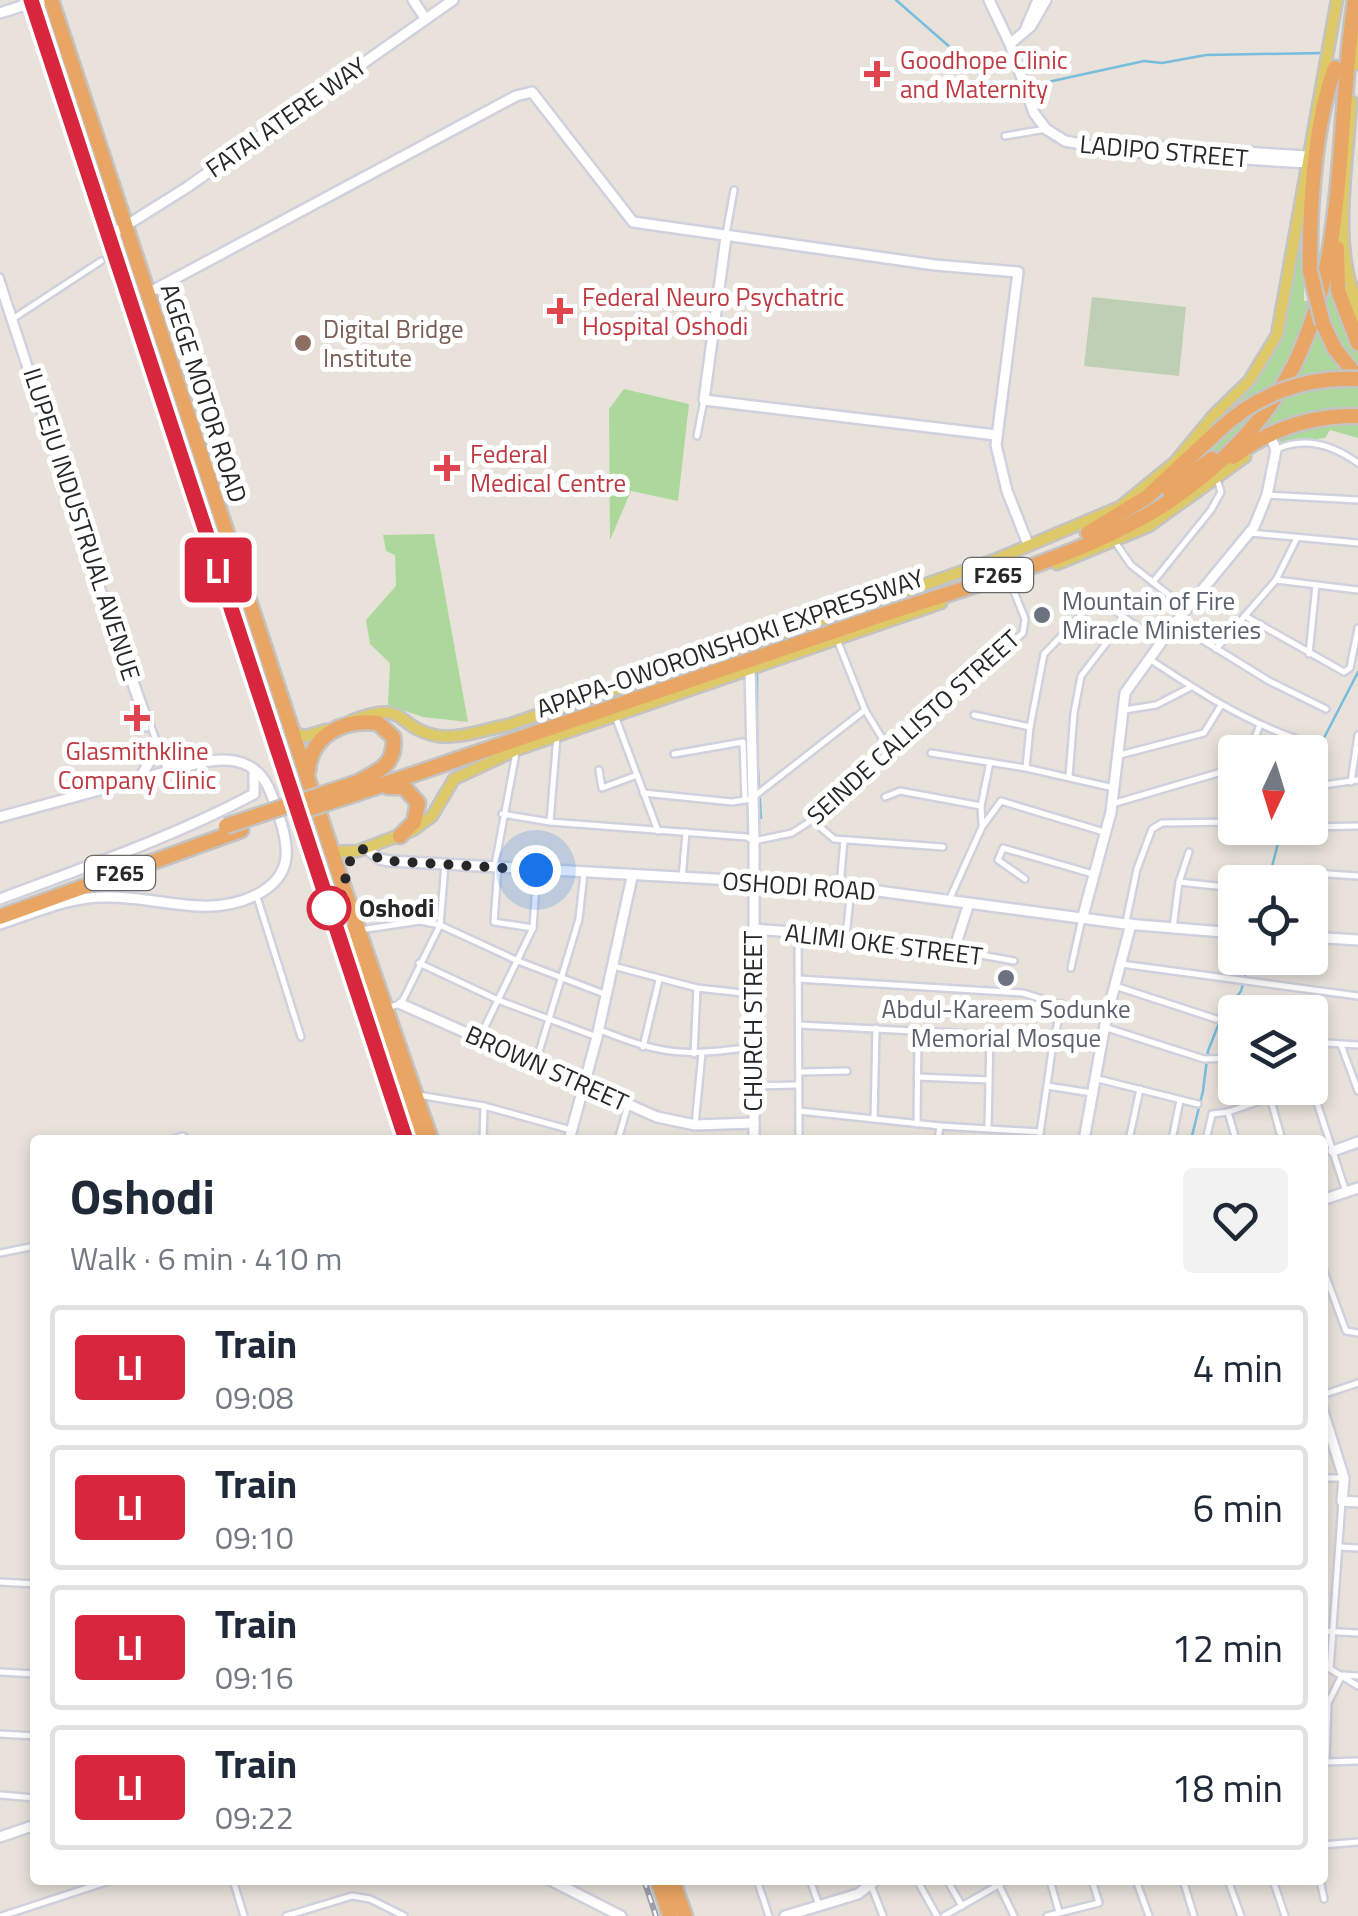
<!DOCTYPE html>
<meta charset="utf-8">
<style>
body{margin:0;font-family:"Titillium Web",sans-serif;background:#f2f2f3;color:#1f2937;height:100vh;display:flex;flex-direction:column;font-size:38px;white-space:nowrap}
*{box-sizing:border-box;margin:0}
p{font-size:32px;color:#747a83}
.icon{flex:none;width:55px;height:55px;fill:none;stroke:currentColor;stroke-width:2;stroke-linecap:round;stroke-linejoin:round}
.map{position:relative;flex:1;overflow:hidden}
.sheet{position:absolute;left:30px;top:1135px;width:1298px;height:750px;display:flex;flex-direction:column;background:#fff;border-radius:10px;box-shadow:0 5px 15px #0003}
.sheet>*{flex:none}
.badge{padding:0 20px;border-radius:8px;font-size:35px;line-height:65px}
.needle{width:65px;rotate:184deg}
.tools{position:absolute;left:1218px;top:735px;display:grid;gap:20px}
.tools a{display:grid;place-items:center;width:110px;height:110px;border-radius:10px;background:#fff;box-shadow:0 5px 15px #0003;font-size:50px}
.you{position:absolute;width:50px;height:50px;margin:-25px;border:8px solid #fff;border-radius:50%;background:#1a73e8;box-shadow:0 0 0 15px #1a73e833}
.map>.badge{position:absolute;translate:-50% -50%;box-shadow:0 0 0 5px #fff}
.round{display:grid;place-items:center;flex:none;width:105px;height:105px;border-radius:10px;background:#f2f2f3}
.headline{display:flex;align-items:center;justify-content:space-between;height:170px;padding:0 40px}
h1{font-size:48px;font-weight:700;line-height:75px}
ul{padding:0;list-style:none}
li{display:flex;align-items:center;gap:30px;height:125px;margin:0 20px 15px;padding:0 20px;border:5px solid #e0e1e3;border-radius:10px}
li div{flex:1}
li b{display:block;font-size:38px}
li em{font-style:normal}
li .badge{min-width:110px;font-weight:700;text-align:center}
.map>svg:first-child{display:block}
.green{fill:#add89c}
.cemetery{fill:#bfcfb3}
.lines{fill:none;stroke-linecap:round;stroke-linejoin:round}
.stream{stroke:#78bdde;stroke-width:2.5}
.street-casing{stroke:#cfd1de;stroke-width:10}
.secondary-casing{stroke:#cfd1de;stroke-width:14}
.primary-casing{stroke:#c3c3c3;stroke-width:15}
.highway-casing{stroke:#c3c3c3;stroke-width:19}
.street{stroke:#fff;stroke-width:5}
.secondary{stroke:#fff;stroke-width:9}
.primary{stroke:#dec968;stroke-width:10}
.highway{stroke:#e9a563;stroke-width:14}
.rail-casing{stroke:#9d9faf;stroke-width:6}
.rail{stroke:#fff;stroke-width:2.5;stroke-dasharray:8;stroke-linecap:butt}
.highway-bridge-casing{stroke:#c3c3c3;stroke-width:19;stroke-linecap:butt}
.highway-bridge{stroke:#e9a563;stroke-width:14}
.line-casing{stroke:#fff;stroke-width:22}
.line{stroke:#d7263d;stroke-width:15}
.walk{stroke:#272727;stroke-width:10;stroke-dasharray:0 18}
.health-dot{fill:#e0444e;stroke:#fff;stroke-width:4}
.education-dot{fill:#8d6e63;stroke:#fff;stroke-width:4}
.worship-dot{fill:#6b7280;stroke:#fff;stroke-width:4}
.stop-dot{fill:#fff;stroke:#d7263d;stroke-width:5}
.labels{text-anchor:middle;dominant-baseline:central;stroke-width:10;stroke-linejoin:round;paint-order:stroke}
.shield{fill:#fff;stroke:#686868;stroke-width:2.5}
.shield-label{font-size:22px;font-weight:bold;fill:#272727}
.health-label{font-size:25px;fill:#be3a42;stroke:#fff;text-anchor:start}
.street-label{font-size:25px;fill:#272727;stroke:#fff}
.education-label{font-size:25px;fill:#785e54;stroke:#fff;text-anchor:start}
.worship-label{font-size:25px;fill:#5b616d;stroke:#fff;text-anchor:start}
.stop-label{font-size:25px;font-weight:bold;fill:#272727;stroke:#fff;text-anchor:start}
</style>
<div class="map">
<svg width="1358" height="1916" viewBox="0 0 1358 1916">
<rect width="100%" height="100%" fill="#e8e2da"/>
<g class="green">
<polygon points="1298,250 1304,250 1304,301 1323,301 1342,286 1356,288 1358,292 1358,438 1330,430 1325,438 1236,450 1173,481 1189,447 1239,393 1282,327"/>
<polygon points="624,389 689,404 678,501 631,491 610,540 609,409"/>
<polygon points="434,534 468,722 423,717 388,705 390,663 370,644 366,620 396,586 395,555 386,551 383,535"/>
</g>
<polygon class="cemetery" points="1092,297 1186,307 1179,376 1084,366"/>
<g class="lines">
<g class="stream">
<polyline points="896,0 967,62"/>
<polyline points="974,69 998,93 1012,90"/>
<polyline points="1048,82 1144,61 1162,63 1206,55 1323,53"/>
<polyline points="757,672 757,755 761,818"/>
<polyline points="1310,765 1358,672"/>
<polyline points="1268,882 1282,828"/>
<polyline points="1191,1140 1203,1091 1208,1051 1221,1018 1241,991 1250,958"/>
<polyline points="1003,1886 1017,1916"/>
</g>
<g class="street-casing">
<g id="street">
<polyline points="0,11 33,0"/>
<polyline points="0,15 48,0"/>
<polyline points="1013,93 1025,92"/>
<polyline points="1005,136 1046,129"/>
<polyline points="726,234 734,190"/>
<polyline points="0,277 98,578 167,771"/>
<polyline points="0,289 93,572"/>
<polyline points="14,318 101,261"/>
<polyline points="697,436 704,400"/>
<path d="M 1277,449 C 1306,436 1333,445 1358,463"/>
<polyline points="1267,495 1358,500"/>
<polyline points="1250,533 1358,543"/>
<polyline points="1115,542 1131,565 1187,609"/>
<polyline points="1276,580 1358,590"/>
<polyline points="96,582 146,728"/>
<polyline points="1153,582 1211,510 1221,492 1217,479"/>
<polyline points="1245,616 1344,672 1350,668 1358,628"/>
<polyline points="1175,623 1269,681 1326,709"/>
<polyline points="838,642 865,710 890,751"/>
<polyline points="1216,649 1276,580 1296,540"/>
<polyline points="1309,654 1316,585"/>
<path d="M 1151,660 C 1199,692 1243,720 1297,739 L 1297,752"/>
<polyline points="1124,710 1156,705 1191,687"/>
<polyline points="974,715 1030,727"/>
<polyline points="615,716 658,831"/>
<polyline points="1250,752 1259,727"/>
<polyline points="931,753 1026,768 1114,788"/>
<polyline points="674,754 743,742 745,800"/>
<polyline points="1116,756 1204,733 1220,707"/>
<polyline points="1026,768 1030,727 1044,654 1095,601 1104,603 1160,643"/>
<polyline points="599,770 602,788 637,775"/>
<polyline points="1069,777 1074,713 1081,676 1125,619"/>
<polyline points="1351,782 1358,735"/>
<polyline points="1310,787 1358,780"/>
<polyline points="643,793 732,802 751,799 865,710"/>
<polyline points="885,797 900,791 981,806 982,825"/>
<polyline points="1112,804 1235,768"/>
<polyline points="981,806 990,762"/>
<polyline points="502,814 550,822 747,837 754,841 792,833 812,820 1023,633 1025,619 1009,579"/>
<polyline points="812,820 834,839 943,847"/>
<polyline points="550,822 557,736"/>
<polyline points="1310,827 1358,826"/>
<polyline points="495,865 516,753"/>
<polyline points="498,867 494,922 533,928"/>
<polyline points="1282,871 1358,876"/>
<polyline points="682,879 686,832"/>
<polyline points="1025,879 998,860 1003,848 1093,874"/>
<polyline points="1179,882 1235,888"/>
<polyline points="840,886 844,840"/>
<polyline points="257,897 301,1037"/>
<polyline points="950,898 982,827 1001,801 1104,832"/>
<polyline points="1126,922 1137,869 1152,829 1162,823 1235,822"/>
<polyline points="1173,928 1179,882 1189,852"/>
<polyline points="360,930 420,921 440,925 518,961 607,995"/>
<polyline points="798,932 799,1140"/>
<polyline points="846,936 851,889"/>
<polyline points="954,950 1014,961"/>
<polyline points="419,963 498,1000 597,1037"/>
<polyline points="1121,964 1358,996"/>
<polyline points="613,966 697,988 752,994"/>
<polyline points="1071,968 1082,918"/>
<polyline points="798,979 1023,993 1106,1019"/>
<polyline points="1115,986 1216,1019"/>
<polyline points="389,1007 401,1004 440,925 445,864"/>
<polyline points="799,1025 990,1035 1053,1044"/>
<polyline points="1104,1027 1204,1059 1235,1058"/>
<path d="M 600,1030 C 666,1056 683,1056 753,1047"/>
<polyline points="480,1037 533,928 537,870"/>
<polyline points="1310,1042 1358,1045"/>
<polyline points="1341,1045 1358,1091"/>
<polyline points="643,1047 659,980"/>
<polyline points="694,1054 697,988"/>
<polyline points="536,1062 579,919 584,873"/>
<polyline points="800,1072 847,1071"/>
<polyline points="917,1077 989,1080"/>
<polyline points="1094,1078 1198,1104"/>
<polyline points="1310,1081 1346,1192"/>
<polyline points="753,1086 799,1085"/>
<polyline points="1047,1086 1092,1093"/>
<polyline points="418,1095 484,1106 571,1130"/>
<polyline points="1270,1097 1282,1140"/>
<polyline points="799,1111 940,1126 1040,1132"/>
<polyline points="1228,1112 1236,1140"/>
<polyline points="874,1119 876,1028"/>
<polyline points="917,1124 918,1032"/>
<polyline points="695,1125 702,1053"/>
<polyline points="988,1127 990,1035"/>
<polyline points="169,1140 183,1136 188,1140"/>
<polyline points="483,1140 484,1106"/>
<polyline points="618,1140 628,1105"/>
<polyline points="938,1140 940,1126"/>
<polyline points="1039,1140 1053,1044 1062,1004"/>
<polyline points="1129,1140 1140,1089"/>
<polyline points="1172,1140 1180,1100"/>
<polyline points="1206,1140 1212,1114 1228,1112 1298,1088"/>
<polyline points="0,1253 35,1246"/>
<polyline points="1322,1266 1346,1331 1358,1333"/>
<polyline points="1322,1395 1358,1383"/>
<polyline points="1322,1478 1344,1478"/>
<polyline points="1339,1547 1358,1548"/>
<polyline points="0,1582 35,1584"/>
<polyline points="1322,1631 1358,1633"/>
<polyline points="1322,1664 1358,1686"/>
<polyline points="1330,1669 1342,1501"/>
<polyline points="0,1672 35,1674"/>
<polyline points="0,1734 35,1736"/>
<polyline points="1326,1762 1328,1703 1342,1675 1358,1676"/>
<polyline points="1322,1766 1326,1762 1358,1761"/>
<polyline points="0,1795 35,1798"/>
<polyline points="1322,1845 1358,1842"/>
<polyline points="233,1880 244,1916"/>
<polyline points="757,1880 769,1916"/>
<polyline points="810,1880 819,1905"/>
<polyline points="917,1880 937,1916"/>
<polyline points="947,1880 962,1906"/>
<polyline points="1050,1880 1059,1912"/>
<polyline points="1136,1880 1149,1916"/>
<polyline points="1183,1880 1194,1916"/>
<polyline points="1228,1880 1241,1916"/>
<polyline points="1273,1880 1285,1916"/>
<polyline points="1320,1880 1324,1899"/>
<polyline points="998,1883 1014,1916"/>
<polyline points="871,1885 883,1916"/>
<polyline points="2,1916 112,1880"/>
<polyline points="286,1916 352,1896 370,1899 404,1916"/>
<polyline points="944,1916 1007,1880"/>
<polyline points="1047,1916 1099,1903 1092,1880"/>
</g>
</g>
<g class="secondary-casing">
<g id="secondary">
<polyline points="413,0 425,18"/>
<polyline points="989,0 1010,44 1034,113 1046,129 1065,141 1119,151 1307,163"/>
<polyline points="1026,28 1038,0"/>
<polyline points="1010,44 1031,26 1046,0"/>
<polyline points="1111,144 1307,156"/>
<polyline points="119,230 186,188 453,0"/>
<polyline points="726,237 704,400 996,435"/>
<polyline points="148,293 516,96 532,92 633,222 935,265 1018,272 996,445 1007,491 1028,544"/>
<polyline points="750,669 754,841 754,1140"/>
<polyline points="161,757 179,768"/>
<polyline points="139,779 155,753"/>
<path d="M 0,817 L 203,762 C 221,759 240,758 255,770 C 267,779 272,795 277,810 C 289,844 296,875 256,895 C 206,920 155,895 104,897 C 68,897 34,913 0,924"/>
<polyline points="366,848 379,859 390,861 840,886 1126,924 1235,933"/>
<path d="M 0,899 C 85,867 174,837 254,794 L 254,771"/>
<polyline points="1083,916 1111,812 1125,693 1175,623 1254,527 1267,495 1276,450 1272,440"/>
<polyline points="753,929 846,936 954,950 969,903"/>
<polyline points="1310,937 1358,940"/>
<polyline points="401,1004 657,1117 695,1125 754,1123"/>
<polyline points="569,1140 597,1037 632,877"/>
<polyline points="1084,1140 1106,1019 1131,924"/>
<polyline points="1333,1151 1358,1142"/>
<polyline points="1322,1200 1358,1188"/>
<polyline points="1322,1408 1344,1478 1342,1501 1358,1502"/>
<polyline points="0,1837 35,1825"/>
<polyline points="550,1880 621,1916"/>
<polyline points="785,1916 858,1894 876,1880"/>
</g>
</g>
<g class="primary-casing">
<g id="primary">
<polyline points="1354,65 1358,34"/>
<path d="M 1351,101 C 1348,162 1331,249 1358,303"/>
<polyline points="1348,291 1358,323"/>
<polyline points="1057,564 1149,526 1245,457"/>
<path d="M 351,721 C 410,698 393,728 438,736 C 460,739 486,729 508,725 L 898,594 L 997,559 L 1120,507 L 1175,462 L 1214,415 L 1249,381 L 1277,335 L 1337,0"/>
<polyline points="293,733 306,736 326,730"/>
<polyline points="332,852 358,851 413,830 432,816 454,779 516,750 941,603"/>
</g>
</g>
<g class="highway-casing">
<g id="highway">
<polyline points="51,0 345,892 431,1140"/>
<polyline points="1337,248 1338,290 1358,343"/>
<path d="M 1310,271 C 1309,212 1314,123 1335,68"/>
<polyline points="1323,324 1335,349 1358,378"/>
<path d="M 1233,457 C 1270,429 1312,415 1358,416"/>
<polyline points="1169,490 1212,459"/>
<polyline points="1088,533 1147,497 1217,432"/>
<path d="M 308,771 C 311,734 344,719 378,723 L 393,737 C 397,765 377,772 356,783"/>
<polyline points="388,787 404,787 418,803 414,822 400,836"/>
<path d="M 358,793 C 528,736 697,678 867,620 C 963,587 1076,560 1162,506 C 1217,471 1266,422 1295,363 C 1349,251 1336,121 1355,0"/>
<polyline points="0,917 241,830"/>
<polyline points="350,932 417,1140"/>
<polyline points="658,1880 670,1916"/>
<polyline points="672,1880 685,1916"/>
</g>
</g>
<use href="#street" class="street"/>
<use href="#secondary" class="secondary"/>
<use href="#primary" class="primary"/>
<use href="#highway" class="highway"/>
<g class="rail-casing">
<g id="rail">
<polyline points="29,0 345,970 404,1140"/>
<polyline points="644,1880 656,1916"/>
</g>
</g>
<use href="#rail" class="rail"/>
<g class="highway-bridge-casing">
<g id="highway-bridge">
<polyline points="1310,271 1323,324"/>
<path d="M 1217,432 C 1255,395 1305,376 1358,379"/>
<polyline points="299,812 358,793"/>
<polyline points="226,826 356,783"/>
</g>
</g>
<use href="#highway-bridge" class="highway-bridge"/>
</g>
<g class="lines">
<g class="line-casing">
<polyline id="line" points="31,0 406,1140"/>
</g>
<use href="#line" class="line"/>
<path class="walk" d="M 329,908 L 345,892 C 345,873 346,856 366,848 L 379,859 L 390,861 L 536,870"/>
</g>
<g class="health-dot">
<path d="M872 59h10v10h10v10h-10v10h-10v-10h-10v-10h10z"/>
<path d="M555 296h10v10h10v10h-10v10h-10v-10h-10v-10h10z"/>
<path d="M442 453h10v10h10v10h-10v10h-10v-10h-10v-10h10z"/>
<path d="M132 703h10v10h10v10h-10v10h-10v-10h-10v-10h10z"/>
</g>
<circle class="education-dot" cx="303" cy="343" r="10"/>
<g class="worship-dot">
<circle cx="1042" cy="615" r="10"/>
<circle cx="1006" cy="978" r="10"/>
</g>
<circle class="stop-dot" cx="329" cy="908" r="20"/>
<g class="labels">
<g class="shield">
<rect x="963" y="558" width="70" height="34" rx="8"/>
<rect x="85" y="856" width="70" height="34" rx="8"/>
</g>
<g class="shield-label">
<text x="998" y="575">F265</text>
<text x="120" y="873">F265</text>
</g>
<g class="health-label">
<text x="900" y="60">Goodhope Clinic<tspan x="900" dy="29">and Maternity</tspan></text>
<text x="582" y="297">Federal Neuro Psychatric<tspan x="582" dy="29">Hospital Oshodi</tspan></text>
<text x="470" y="454">Federal<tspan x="470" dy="29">Medical Centre</tspan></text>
<text x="137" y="751" text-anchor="middle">Glasmithkline<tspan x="137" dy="29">Company Clinic</tspan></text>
</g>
<g class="street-label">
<text transform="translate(286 117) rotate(-35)">FATAI ATERE WAY</text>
<text transform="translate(1164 151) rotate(5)">LADIPO STREET</text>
<text transform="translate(204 393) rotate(72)">AGEGE MOTOR ROAD</text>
<text transform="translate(82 524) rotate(72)">ILUPEJU INDUSTRUAL AVENUE</text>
<text transform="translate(730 643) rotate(-19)">APAPA-OWORONSHOKI EXPRESSWAY</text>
<text transform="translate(913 727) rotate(-42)">SEINDE CALLISTO STREET</text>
<text transform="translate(799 886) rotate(4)">OSHODI ROAD</text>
<text transform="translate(884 944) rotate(7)">ALIMI OKE STREET</text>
<text transform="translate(753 1021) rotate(-90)">CHURCH STREET</text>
<text transform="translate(547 1068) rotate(24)">BROWN STREET</text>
</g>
<g class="education-label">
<text x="323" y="329">Digital Bridge<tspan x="323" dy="29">Institute</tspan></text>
</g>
<g class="worship-label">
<text x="1062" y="601">Mountain of Fire<tspan x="1062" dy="29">Miracle Ministeries</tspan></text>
<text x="1006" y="1009" text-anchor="middle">Abdul-Kareem Sodunke<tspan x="1006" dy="29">Memorial Mosque</tspan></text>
</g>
<g class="stop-label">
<text x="359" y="908">Oshodi</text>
</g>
</g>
</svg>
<div class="tools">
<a><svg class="needle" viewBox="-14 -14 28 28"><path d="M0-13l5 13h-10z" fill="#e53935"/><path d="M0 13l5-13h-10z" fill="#747a83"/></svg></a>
<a><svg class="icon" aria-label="locate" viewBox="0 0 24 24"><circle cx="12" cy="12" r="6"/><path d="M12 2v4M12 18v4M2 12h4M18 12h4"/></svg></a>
<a><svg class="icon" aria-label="layers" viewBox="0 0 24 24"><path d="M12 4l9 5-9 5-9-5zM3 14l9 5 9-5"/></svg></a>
</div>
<div class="you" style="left:536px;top:870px"></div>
<b class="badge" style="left:218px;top:570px;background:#d7263d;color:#fff">LI</b>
<section class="sheet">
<div class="headline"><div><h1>Oshodi</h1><p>Walk · 6 min · 410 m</p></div><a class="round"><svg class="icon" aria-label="heart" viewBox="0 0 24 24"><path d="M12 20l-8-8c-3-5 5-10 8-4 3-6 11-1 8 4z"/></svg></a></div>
<ul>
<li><span class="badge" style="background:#d7263d;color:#fff">LI</span><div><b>Train</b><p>09:08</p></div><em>4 min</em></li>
<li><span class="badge" style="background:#d7263d;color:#fff">LI</span><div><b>Train</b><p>09:10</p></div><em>6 min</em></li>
<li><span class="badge" style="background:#d7263d;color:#fff">LI</span><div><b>Train</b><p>09:16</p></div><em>12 min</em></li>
<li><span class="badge" style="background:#d7263d;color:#fff">LI</span><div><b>Train</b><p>09:22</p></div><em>18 min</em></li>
</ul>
</section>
</div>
